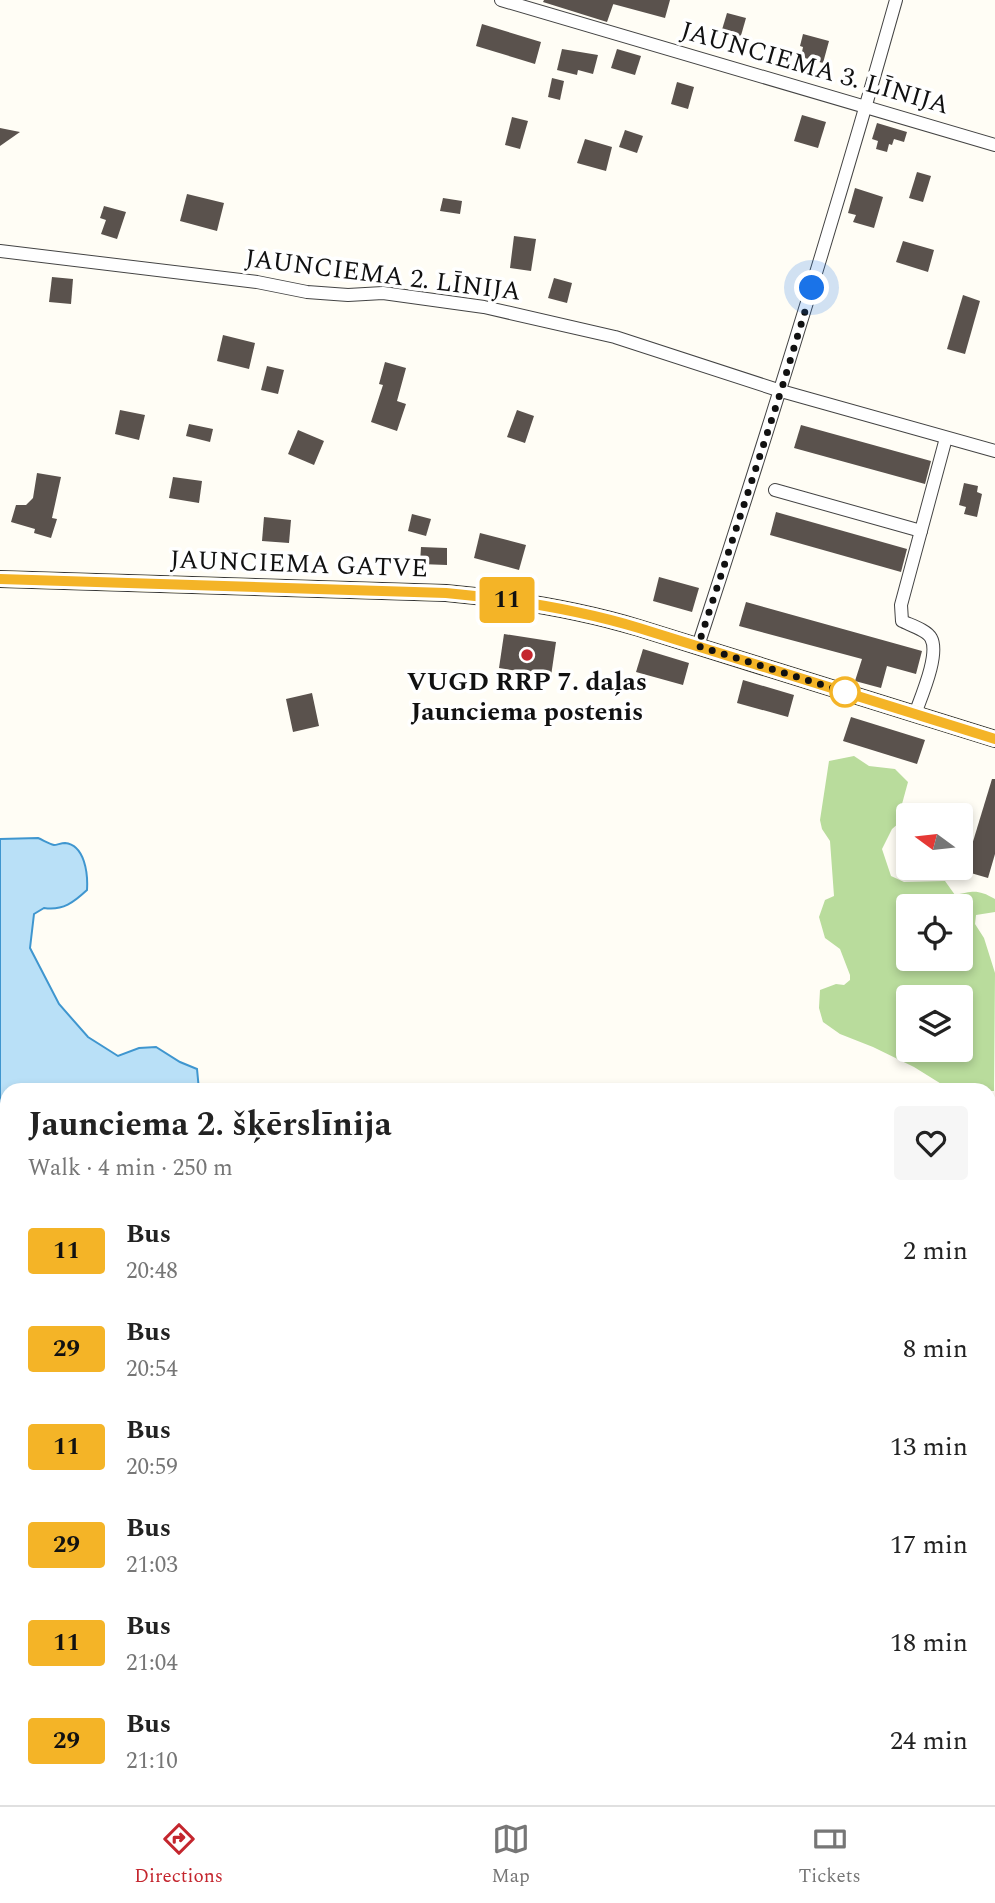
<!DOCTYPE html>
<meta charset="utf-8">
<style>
body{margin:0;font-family:Spectral,serif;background:#f6f6f6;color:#222;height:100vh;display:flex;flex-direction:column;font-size:26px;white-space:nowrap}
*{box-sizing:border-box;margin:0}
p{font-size:23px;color:#767676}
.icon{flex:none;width:38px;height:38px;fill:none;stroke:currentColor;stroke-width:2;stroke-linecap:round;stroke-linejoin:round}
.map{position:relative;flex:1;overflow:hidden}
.panel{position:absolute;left:0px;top:1083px;width:996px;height:723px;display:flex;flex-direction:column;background:#fff;border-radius:21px 21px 0 0;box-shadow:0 4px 10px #0003}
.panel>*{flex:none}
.badge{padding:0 14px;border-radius:5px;font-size:24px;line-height:46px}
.needle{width:46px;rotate:285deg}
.tools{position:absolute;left:896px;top:803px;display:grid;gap:14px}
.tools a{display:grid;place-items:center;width:77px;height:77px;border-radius:7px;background:#fff;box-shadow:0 4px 10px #0003;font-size:35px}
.you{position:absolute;width:35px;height:35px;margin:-18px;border:5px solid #fff;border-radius:50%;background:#1a73e8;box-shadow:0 0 0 10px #1a73e833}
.map>.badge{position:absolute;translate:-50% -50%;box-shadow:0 0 0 4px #fff}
.round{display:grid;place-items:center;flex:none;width:74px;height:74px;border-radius:7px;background:#f6f6f6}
.headline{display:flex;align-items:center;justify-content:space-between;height:119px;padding:0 28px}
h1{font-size:33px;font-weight:700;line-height:52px}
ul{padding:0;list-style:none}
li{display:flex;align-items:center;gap:21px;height:98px;padding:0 28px}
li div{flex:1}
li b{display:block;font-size:26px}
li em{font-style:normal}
li .badge{min-width:77px;font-weight:700;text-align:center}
.menu{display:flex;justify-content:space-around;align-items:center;height:98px;border-top:2px solid #e0e0e0;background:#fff;font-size:19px;color:#767676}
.menu a{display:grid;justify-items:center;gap:4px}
.menu .selected{color:#c4262e}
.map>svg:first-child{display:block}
.forest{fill:#b9dc9c;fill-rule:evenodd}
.water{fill:#b9e0f7;stroke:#3f96cf;stroke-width:2}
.building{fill:#5a524d}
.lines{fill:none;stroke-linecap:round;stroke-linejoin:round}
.street-casing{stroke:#444;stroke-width:14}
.secondary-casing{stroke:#333;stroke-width:18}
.street{stroke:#fff;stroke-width:12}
.secondary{stroke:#fff6b0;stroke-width:16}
.line-casing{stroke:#fff;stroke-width:16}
.line{stroke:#f4b427;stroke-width:10}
.walk{stroke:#111;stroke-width:7;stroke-dasharray:0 12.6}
.poi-dot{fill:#c4262e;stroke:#fff;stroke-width:2.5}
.stop-dot{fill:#fff;stroke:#f4b427;stroke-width:3.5}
.labels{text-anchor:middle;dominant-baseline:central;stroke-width:7;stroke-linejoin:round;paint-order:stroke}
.street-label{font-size:26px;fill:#111;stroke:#fff}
.poi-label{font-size:26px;font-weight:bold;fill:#111;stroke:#fff}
</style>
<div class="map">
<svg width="995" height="1805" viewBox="0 0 995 1805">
<rect width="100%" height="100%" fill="#fffdf5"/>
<path class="forest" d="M 854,756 L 869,766 L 895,769 L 908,782 L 902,804 L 906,817 L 892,829 L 882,849 L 891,876 L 904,882 L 945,881 L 955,895 C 973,891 978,889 995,899 L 995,912 L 976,915 L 975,924 L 984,938 L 995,973 L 994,1091 L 951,1090 L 914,1067 L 873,1047 L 840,1034 L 823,1022 L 819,1008 L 820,990 L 836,984 L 844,985 L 850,980 L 850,975 L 840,949 L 825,938 L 819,917 L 825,900 L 834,896 L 830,841 L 822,829 L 820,820 L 829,761 ZM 908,906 L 961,906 L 961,959 L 908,959 ZM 908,998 L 961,998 L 961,1050 L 908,1050 Z"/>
<path class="water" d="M 38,838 C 43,840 49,844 54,845 C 57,845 61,843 65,843 C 85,845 88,874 87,890 C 74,902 63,911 44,908 L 34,914 L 30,948 L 59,1004 L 88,1037 L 118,1056 L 139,1048 L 156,1047 L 180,1062 L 197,1069 L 199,1090 L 7,1090 L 7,1799 L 989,1799 L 989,1618 L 995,1610 L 995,1805 L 0,1805 L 0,839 Z"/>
<g class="building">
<polygon points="544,0 670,0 665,18 613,4 614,2 607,22 543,2"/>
<polygon points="727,13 746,18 740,39 721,33"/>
<polygon points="482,24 541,42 535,64 476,46"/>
<polygon points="803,34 829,41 823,63 801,57 803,47 800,46"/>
<polygon points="562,49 598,55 593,74 578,70 577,75 557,70"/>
<polygon points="617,49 641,56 635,75 611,68"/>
<polygon points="552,78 564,81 560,100 548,97"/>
<polygon points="677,82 694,87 688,109 671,104"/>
<polygon points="802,115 826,122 818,148 794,141"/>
<polygon points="512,117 528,121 520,149 505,145"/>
<polygon points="877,123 907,132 904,142 894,139 892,145 889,144 887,152 876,149 878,141 872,139"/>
<polygon points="0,128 20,132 0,146"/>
<polygon points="625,130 643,136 637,153 619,147"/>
<polygon points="585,139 612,147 606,171 577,163"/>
<polygon points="917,172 931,176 923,202 909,198"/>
<polygon points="855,188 883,197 874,228 853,222 856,215 848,213"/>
<polygon points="187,194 224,203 217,231 180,221"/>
<polygon points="443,198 462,201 460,214 440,211"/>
<polygon points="104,206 126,212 117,239 101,234 106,220 100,218"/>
<polygon points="514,236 536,239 531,271 510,268"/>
<polygon points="903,241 934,250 928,272 896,262"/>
<polygon points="52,277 73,279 71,304 49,302"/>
<polygon points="554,278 572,283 567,303 548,298"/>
<polygon points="963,295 980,301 965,354 947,349"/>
<polygon points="223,335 255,343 249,369 217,361"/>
<polygon points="385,362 406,368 397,401 406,404 397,431 371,422 383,385 379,384"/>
<polygon points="267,366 284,370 278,394 261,390"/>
<polygon points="120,410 145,415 139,440 115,434"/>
<polygon points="517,410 534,416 525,443 507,437"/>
<polygon points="189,424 213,429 210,442 186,436"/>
<polygon points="801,425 931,461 925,484 794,448"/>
<polygon points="298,430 324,441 314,465 288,454"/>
<polygon points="37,473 61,477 52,518 57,519 51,538 34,533 35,529 11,522 16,505 26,505 33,498"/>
<polygon points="173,477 202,481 199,503 169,498"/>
<polygon points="964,483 978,486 977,492 982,494 977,517 964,514 966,507 959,505"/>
<polygon points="776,512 907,549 901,572 770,535"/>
<polygon points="412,514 431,519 426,536 408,531"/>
<polygon points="264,517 291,520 289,543 262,541"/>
<polygon points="480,533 526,545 519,570 474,558"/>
<polygon points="421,547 447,548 447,565 420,564"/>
<polygon points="659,577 699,588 692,612 653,601"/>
<polygon points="746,602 922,651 916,674 887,666 881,688 855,681 862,659 739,626"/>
<polygon points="504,634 556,642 551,676 499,668"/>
<polygon points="643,649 689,663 683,685 636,672"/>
<polygon points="743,680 794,695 788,717 737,703"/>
<polygon points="312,693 319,726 293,732 286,699"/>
<polygon points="851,717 925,740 917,764 843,741"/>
<polygon points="992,779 995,779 995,854 988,878 964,871"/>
</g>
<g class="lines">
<g class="street-casing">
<g id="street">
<polyline points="501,0 995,145"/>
<polyline points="0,251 257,282 307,292 348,295 383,293 484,307 615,337 781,391 995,451"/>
<polyline points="775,490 921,531"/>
<path d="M 698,646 C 768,432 835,217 896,0"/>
<path d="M 915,714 C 921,697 940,654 931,638 C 927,630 910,625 902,621 L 901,605 L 946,438"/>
</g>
</g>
<g class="secondary-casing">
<path id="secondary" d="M 0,579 L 446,593 C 512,599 576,609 639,628 L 995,739"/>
</g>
<use href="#street" class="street"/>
<use href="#secondary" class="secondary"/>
</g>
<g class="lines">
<g class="line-casing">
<path id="line" d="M 0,579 L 446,593 C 512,599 576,609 639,628 L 995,739"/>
</g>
<use href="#line" class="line"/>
<polyline class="walk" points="812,288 781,391 698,646 845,692"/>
</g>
<circle class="poi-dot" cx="527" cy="655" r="7"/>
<circle class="stop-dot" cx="845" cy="692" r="14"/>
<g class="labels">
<g class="street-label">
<text transform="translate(815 68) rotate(16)">JAUNCIEMA 3. LĪNIJA</text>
<text transform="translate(383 275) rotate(7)">JAUNCIEMA 2. LĪNIJA</text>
<text transform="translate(299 564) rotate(2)">JAUNCIEMA GATVE</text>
</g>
<g class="poi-label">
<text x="527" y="682">VUGD RRP 7. daļas<tspan x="527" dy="30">Jaunciema postenis</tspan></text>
</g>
</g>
</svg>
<div class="tools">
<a><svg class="needle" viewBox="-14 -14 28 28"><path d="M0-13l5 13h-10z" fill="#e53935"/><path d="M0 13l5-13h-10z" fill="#767676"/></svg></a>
<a><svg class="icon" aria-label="locate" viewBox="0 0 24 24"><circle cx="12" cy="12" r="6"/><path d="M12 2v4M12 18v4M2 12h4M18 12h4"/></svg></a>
<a><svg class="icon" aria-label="layers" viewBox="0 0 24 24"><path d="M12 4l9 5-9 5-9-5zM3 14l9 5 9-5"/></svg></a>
</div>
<div class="you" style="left:812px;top:288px"></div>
<b class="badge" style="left:507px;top:600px;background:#f4b427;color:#111">11</b>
<section class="panel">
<div class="headline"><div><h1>Jaunciema 2. šķērslīnija</h1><p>Walk · 4 min · 250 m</p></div><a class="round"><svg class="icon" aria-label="heart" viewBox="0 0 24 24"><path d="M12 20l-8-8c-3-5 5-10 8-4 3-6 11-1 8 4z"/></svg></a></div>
<ul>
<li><span class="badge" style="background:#f4b427;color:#111">11</span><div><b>Bus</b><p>20:48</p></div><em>2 min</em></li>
<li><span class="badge" style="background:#f4b427;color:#111">29</span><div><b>Bus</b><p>20:54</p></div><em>8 min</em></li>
<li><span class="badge" style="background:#f4b427;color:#111">11</span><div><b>Bus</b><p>20:59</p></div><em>13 min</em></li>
<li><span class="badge" style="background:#f4b427;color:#111">29</span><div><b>Bus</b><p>21:03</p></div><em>17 min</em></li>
<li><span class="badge" style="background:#f4b427;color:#111">11</span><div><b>Bus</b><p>21:04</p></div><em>18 min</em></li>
<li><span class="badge" style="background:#f4b427;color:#111">29</span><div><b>Bus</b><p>21:10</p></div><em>24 min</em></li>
</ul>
</section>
</div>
<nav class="menu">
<a class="selected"><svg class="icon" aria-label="directions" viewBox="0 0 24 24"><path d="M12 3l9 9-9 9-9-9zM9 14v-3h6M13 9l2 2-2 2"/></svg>Directions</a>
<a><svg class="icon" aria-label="map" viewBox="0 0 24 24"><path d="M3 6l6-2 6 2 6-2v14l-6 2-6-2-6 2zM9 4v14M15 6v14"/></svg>Map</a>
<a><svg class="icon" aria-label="tickets" viewBox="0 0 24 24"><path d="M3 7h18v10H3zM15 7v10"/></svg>Tickets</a>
</nav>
